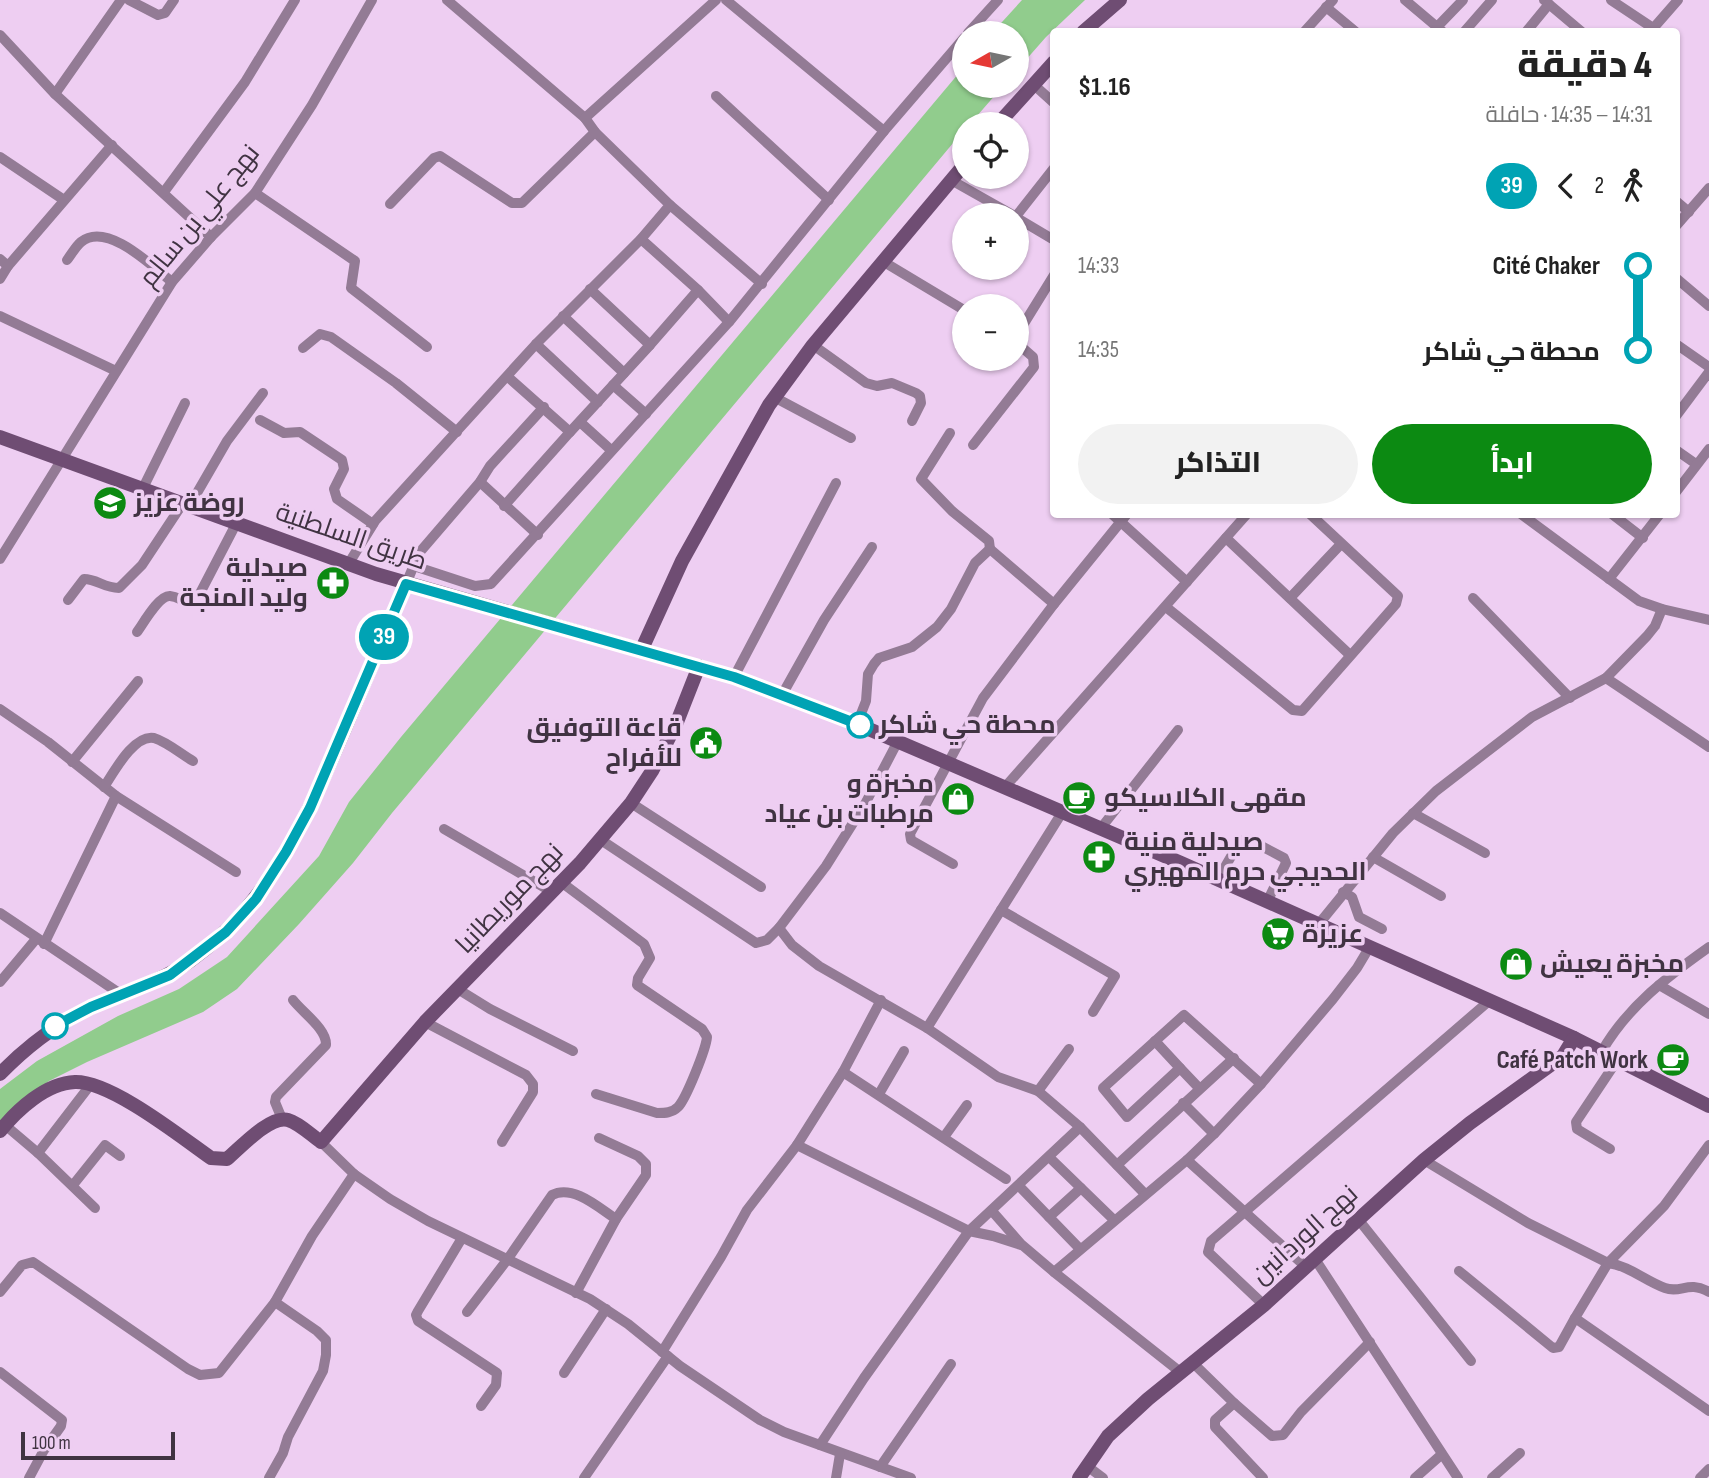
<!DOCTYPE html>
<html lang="ar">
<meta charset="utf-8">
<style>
body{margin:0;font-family:"Sofia Sans Condensed",Cairo,sans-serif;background:#f2f2f2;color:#222;direction:rtl;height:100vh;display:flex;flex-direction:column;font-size:26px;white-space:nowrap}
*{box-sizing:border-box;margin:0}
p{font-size:23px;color:#767676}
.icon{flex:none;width:38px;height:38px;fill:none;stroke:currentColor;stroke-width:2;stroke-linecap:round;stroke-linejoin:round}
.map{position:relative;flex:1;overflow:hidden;direction:ltr}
.side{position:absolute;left:1050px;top:28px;width:630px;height:490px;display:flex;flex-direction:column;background:#fff;border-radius:7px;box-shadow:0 2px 5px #0004;direction:rtl}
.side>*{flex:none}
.badge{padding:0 14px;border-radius:23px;font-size:24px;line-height:46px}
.needle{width:46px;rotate:261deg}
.controls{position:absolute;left:952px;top:21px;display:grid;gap:14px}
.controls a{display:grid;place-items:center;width:77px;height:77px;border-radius:50%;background:#fff;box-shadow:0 2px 5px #0004;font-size:35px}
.scale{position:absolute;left:21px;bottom:18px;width:154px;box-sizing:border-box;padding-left:7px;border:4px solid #403342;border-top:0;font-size:19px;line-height:24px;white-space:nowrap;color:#403342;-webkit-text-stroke:5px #eecef2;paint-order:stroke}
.map>.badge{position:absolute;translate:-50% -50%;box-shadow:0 0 0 4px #fff}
.legs{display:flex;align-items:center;gap:10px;height:77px;padding:0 28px;font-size:23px}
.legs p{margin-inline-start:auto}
.overview{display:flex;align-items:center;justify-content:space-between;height:119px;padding:0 28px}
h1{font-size:38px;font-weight:800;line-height:52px}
.primary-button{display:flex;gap:14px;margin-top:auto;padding:14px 28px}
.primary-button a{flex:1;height:80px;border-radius:42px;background:#0c8a12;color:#fff;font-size:28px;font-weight:800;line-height:80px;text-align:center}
.primary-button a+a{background:#f2f2f2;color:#222}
ul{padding:0 28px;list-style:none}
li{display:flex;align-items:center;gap:24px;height:84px;font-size:26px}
li i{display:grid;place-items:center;width:10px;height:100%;margin:0 9px;background:currentColor}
li i::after{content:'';width:18px;height:18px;margin:-9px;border:5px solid;border-radius:50%;background:#fff}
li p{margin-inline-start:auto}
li:first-child i{background:linear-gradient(#0000 50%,currentColor 0)}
li:last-child i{background:linear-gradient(currentColor 50%,#0000 0)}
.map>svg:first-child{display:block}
.water{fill:#91cc8d}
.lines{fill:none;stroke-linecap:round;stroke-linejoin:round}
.street{stroke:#937b95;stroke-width:10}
.secondary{stroke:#6f4d73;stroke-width:14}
.line-1-casing{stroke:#fff;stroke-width:16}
.line-1{stroke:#00a3b4;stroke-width:10}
.stop-1-dot{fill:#fff;stroke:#00a3b4;stroke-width:3.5}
.labels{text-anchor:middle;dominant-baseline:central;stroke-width:7;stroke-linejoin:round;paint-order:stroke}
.street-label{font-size:26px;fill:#403342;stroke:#eecef2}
.poi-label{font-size:26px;font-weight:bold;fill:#403342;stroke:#eecef2;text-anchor:start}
.stop-label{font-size:26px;font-weight:bold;fill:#403342;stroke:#eecef2;text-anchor:start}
</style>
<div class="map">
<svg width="1709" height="1478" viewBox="0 0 1709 1478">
<rect width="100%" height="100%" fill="#eecef2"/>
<g class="water">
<polygon points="1022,0 1085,0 1046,37 1017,70 1017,33 992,33"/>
<polygon points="964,67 964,86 1003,86 970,124 964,124 964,130 392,813 353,863 299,924 237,989 203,1012 87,1062 49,1081 24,1099 0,1122 0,1089 37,1061 118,1016 179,989 227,957 319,856 349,802 401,737"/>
</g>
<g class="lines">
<g class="street">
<polyline points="129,0 158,15 165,13 174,0"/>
<polyline points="447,0 585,118"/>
<polyline points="726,0 884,131"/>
<polyline points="1405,0 1443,32"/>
<polyline points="1544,0 1582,32"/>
<polyline points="1611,0 1653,28"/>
<polyline points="1326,7 1356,32"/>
<polyline points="1437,27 1463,0"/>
<polyline points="1304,32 1333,0"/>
<polyline points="1464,32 1492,0"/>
<polyline points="1526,32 1549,4"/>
<polyline points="1650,32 1678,0"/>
<polyline points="968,33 998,0"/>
<polyline points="0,35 55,94 211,237"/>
<polyline points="1033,84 1054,103"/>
<polyline points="55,94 121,0"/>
<polyline points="716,96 829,200"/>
<polyline points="0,157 64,200"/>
<polyline points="951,180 1013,215"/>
<polyline points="164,192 245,82 295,0"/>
<polyline points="255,193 355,261 351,288 427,347"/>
<polyline points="1676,201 1689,212"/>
<polyline points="390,204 434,158 440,156 512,203 522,203 595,132"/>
<polyline points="670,205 762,284"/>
<polyline points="1017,215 1054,168"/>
<polyline points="1017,218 1054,240"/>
<polyline points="1676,226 1709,188"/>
<polyline points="0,259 8,266 0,279"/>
<path d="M 67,260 C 71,255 76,246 81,242 C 107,221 152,266 172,282"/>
<polyline points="884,262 964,310"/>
<polyline points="8,266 112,145"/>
<polyline points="1676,278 1709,306"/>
<polyline points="590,289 650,345 698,290 641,239"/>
<polyline points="698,290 729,322"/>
<polyline points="0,316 116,371"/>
<polyline points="563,316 624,373"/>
<polyline points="1017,335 1054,275"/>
<polyline points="536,344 598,402"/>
<polyline points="1676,344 1709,367"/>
<polyline points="813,345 866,383 877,386 892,383 916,393 920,396 921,403 912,421"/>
<polyline points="303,348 320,334 331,337 396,383 457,432"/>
<polyline points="613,385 646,414"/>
<polyline points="774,397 851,438"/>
<polyline points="1676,416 1709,372"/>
<polyline points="260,420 284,433 300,432 342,460 344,469 334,489 337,499 373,524"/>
<polyline points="580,422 611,450"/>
<polyline points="570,432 650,345"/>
<polyline points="950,433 921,479 952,511 989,541 990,549"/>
<polyline points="973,445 1034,367 1033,357 1017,343"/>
<polyline points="1676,450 1696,464"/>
<polyline points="480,482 538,535"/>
<polyline points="143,488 185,403"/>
<polyline points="1676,492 1709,449"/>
<polyline points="190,505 227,441 263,393"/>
<polyline points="504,506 570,432 508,377"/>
<polyline points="1112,514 1187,582"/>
<polyline points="1521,514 1639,601 1662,609 1709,620"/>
<polyline points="1612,514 1643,538"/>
<polyline points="1226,538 1350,655"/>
<polyline points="0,559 172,282 211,237 255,193 312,105 372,0"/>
<polyline points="349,563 375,521 536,344 641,239 670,205 595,132 585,118 716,0"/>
<polyline points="414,566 475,586 491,584 729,322 884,131 964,38"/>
<polyline points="1609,579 1660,514"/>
<polyline points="406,584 419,553 480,482 490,466 544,407"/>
<polyline points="1290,598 1341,544"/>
<polyline points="1473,598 1570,698"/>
<path d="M 68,600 L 84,579 C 97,579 104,588 119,588 L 142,565 L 183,503"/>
<polyline points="1166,607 1293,710 1302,711 1396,604 1398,596 1310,514"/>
<path d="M 137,632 C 143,624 159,595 170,596 C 181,597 184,605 196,601 L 237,522"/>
<polyline points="734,677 836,483"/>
<polyline points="1606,678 1709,747"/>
<polyline points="782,695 824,620 872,547"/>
<polyline points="0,709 48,742 116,796 236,872"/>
<polyline points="857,724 866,701 868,674 874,664 879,658 912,647 937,627 951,609 975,563 990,549 1054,604"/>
<polyline points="72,762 138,681"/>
<path d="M 104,787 C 114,772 134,734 154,738 C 167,742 181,754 193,761"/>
<polyline points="1005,787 1247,514"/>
<polyline points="631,803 761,887"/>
<polyline points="1413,813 1485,853"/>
<polyline points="1101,828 1178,730"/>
<polyline points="444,829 552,892"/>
<polyline points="601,840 756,943 767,940 779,928"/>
<polyline points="1373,857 1441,896"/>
<polyline points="953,864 911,840 910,834 983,698 1054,604 1127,514"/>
<polyline points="1218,879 1240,841 1248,839 1284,858 1286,863 1267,902"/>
<path d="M 561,882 L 644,944 L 650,958 L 638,978 L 637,985 L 702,1029 L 707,1037 C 706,1049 686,1099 678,1107 C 672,1113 665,1113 657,1113 L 596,1094"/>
<polyline points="1343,892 1352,897 1359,917 1382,929"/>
<polyline points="1001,910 1115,976 1093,1012"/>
<polyline points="0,913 122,995"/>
<polyline points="1318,925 1393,833 1436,791 1532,717 1606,678 1647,636 1655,626 1662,609"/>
<polyline points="44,944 116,796"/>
<polyline points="0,982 36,939"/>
<polyline points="1659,985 1709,1014"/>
<polyline points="456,988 490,1009 573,1051"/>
<polyline points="425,1022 526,1075 533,1084 533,1092 502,1142"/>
<polyline points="927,1028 1063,811"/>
<polyline points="1155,1041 1180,1068"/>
<path d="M 1602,1051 C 1628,1006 1668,976 1709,947"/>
<polyline points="843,1072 1006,1179"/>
<polyline points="1199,1088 1180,1068 1127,1117 1103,1088 1184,1015 1261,1084"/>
<polyline points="1038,1091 1069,1049"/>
<polyline points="879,1094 904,1051"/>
<polyline points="1183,1103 1214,1134"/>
<path d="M 282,1119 L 275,1102 L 276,1097 L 326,1045 C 327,1029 303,1013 293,1000"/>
<polyline points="5,1125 38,1153 95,1208"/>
<polyline points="1080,1127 1145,1194"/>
<polyline points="944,1137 967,1105"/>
<polyline points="321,1142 354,1174 390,1199 428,1221 590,1299 628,1324 680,1366 760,1420 784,1432 911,1478"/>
<polyline points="797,1145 843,1072 881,1000"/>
<polyline points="1610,1149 1577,1129 1576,1122 1618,1059"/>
<polyline points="38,1153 91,1084"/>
<polyline points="1049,1157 1114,1220"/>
<polyline points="1187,1160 1306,1267"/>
<polyline points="1424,1160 1528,1223 1608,1263 1575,1318 1709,1411"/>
<polyline points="1117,1165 1234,1058"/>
<polyline points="73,1185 105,1145 120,1156"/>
<polyline points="1019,1186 1080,1249"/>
<polyline points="992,1211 1021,1244 1054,1272 1187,1160 1214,1134 1261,1084 1333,999 1357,968 1369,948"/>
<polyline points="1049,1217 1081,1188"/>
<polyline points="1358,1219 1471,1361"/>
<polyline points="462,1238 418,1311 416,1315 418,1321 497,1373 496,1385 481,1406"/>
<polyline points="1315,1259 1458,1478"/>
<polyline points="1608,1263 1664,1206 1709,1145"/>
<path d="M 1608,1263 C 1630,1266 1645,1281 1665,1288 C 1681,1294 1688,1280 1709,1292"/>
<polyline points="1459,1271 1553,1348 1559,1347 1575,1318"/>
<polyline points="1054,1272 1179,1371"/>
<polyline points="0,1292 22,1265 33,1262 188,1369 200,1375 219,1373 275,1302"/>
<polyline points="576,1293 616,1219 646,1175 646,1164 638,1156 599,1138"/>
<polyline points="1264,1305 1208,1252 1211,1241 1489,1001"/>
<path d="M 467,1312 L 507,1260 L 552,1195 C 573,1184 599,1208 616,1219"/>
<polyline points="662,1352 721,1257 747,1210 797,1145 969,1231 993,1236 1021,1245"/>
<polyline points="1192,1362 1234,1403 1272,1436 1283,1435 1301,1412 1370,1342"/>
<polyline points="0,1372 62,1420 61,1426 44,1450 29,1478"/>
<polyline points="564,1373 606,1309"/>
<polyline points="1234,1403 1215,1420 1215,1427 1263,1478"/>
<polyline points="820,1445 864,1378 969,1231 1080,1127 1038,1091 998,1077 927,1028 819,966 792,945 779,928 826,866 865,804 898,741"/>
<polyline points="1087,1466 1103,1478"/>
<polyline points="880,1467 951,1364"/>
<polyline points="269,1478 283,1453 288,1437 323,1371 326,1355 326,1340 317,1331 275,1302 312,1236 354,1174"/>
<polyline points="584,1478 668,1356"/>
<polyline points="836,1478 840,1454"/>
<polyline points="1415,1478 1441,1455"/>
<polyline points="1492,1478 1520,1453"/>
<polyline points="1700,1478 1709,1469"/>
</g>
<g class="secondary">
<polyline points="1083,32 1120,0"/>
<polyline points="998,124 1054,62"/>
<polyline points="0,437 376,574 734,677 857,724 1181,863 1574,1038 1709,1106"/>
<polyline points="641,651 682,561 769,405 813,345 964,165"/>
<path d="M 0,1074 C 27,1046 55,1025 89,1008 C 123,992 159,983 190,961 C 269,905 307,817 344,731 C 365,682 385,633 406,584"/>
<path d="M 0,1131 C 17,1110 46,1083 75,1082 C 111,1081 181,1137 211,1158 L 227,1159 C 240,1148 270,1115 288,1120 C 299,1123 311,1135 321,1142 L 425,1022 L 580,863 L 631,803 L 652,771 L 677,722 L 699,666"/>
<polyline points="1079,1478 1108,1436 1148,1399 1264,1305 1424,1160 1470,1123 1563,1056 1574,1038"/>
</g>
</g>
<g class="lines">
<g class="line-1-casing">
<polyline id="line-1" points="55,1026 91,1007 170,975 226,932 256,899 286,852 310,808 406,584 734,677 860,725"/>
</g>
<use href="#line-1" class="line-1"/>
</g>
<defs>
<g id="school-disc" transform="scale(1.75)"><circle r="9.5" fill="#0c8a12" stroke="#eecef2"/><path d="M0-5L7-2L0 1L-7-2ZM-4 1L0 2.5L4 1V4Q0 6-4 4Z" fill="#fff"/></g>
<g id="pharmacy-disc" transform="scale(1.75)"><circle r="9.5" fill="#0c8a12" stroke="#eecef2"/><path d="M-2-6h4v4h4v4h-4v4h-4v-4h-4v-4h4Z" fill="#fff"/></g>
<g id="civic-disc" transform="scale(1.75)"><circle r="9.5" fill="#0c8a12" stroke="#eecef2"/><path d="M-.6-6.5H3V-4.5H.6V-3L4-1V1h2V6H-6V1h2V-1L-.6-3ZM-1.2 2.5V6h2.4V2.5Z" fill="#fff"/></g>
<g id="cafe-disc" transform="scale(1.75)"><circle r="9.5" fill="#0c8a12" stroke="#eecef2"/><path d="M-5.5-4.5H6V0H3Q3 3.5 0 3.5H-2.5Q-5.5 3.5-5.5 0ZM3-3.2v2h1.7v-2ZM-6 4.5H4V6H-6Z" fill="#fff"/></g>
<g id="shop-disc" transform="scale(1.75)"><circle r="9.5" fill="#0c8a12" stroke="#eecef2"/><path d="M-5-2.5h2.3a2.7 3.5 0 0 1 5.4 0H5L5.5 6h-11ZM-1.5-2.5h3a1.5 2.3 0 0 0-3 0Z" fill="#fff"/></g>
<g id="supermarket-disc" transform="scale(1.75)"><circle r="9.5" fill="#0c8a12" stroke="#eecef2"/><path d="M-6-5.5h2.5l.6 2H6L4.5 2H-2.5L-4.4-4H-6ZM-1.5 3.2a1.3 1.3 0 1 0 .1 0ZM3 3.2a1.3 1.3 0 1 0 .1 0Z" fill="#fff"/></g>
</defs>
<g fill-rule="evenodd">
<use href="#school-disc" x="110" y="503"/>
<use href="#pharmacy-disc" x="333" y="583"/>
<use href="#civic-disc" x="706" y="743"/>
<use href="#cafe-disc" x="1079" y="798"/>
<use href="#shop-disc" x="958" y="799"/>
<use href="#pharmacy-disc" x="1099" y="857"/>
<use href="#supermarket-disc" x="1278" y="934"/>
<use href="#shop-disc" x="1516" y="964"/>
<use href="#cafe-disc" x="1673" y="1060"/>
</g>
<g class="stop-1-dot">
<circle cx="860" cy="725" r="12"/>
<circle cx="55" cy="1026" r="12"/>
</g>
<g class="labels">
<g class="street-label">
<text transform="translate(200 216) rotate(-51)">نهج علي بن سالم</text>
<text transform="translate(351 537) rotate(19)">طريق السلطنية</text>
<text transform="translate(510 899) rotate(-46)">نهج موريطانيا</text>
<text transform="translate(1305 1235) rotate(-42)">نهج الوردانين</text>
</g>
<g class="poi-label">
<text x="134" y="503">روضة عزيز</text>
<text x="308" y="568" text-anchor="end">صيدلية<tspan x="308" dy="30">وليد المنجة</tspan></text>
<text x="682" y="728" text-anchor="end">قاعة التوفيق<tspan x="682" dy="30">للأفراح</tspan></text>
<text x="934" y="784" text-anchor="end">مخبزة و<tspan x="934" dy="30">مرطبات بن عياد</tspan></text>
<text x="1104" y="798">مقهى الكلاسيكو</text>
<text x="1124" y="842">صيدلية منية<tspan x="1124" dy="30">الحديجي حرم المهيري</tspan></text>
<text x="1302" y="934">عزيزة</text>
<text x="1540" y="964">مخبزة يعيش</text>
<text x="1648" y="1060" text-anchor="end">Café Patch Work</text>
</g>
<g class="stop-label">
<text x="879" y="725">محطة حي شاكر</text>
</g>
</g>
</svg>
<div class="controls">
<a><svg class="needle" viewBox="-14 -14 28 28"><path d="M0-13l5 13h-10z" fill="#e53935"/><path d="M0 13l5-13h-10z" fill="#767676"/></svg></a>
<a><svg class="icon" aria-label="locate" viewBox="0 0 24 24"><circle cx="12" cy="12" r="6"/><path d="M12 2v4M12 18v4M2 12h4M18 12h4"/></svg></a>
<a>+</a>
<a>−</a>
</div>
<div class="scale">100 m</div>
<b class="badge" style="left:384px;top:637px;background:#00a3b4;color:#fff">39</b>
<section class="side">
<div class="overview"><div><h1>4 دقيقة</h1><p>14:31 – 14:35 · حافلة</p></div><b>$1.16</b></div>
<div class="legs"><svg class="icon" aria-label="walk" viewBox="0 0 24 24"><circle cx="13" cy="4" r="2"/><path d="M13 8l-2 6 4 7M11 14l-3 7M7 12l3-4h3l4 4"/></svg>2<svg class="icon" aria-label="back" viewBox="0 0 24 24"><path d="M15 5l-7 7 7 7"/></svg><b class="badge" style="background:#00a3b4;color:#fff">39</b></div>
<ul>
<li><i style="color:#00a3b4"></i><b>Cité Chaker</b><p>14:33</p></li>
<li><i style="color:#00a3b4"></i><b>محطة حي شاكر</b><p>14:35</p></li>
</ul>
<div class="primary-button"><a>ابدأ</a><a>التذاكر</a></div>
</section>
</div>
